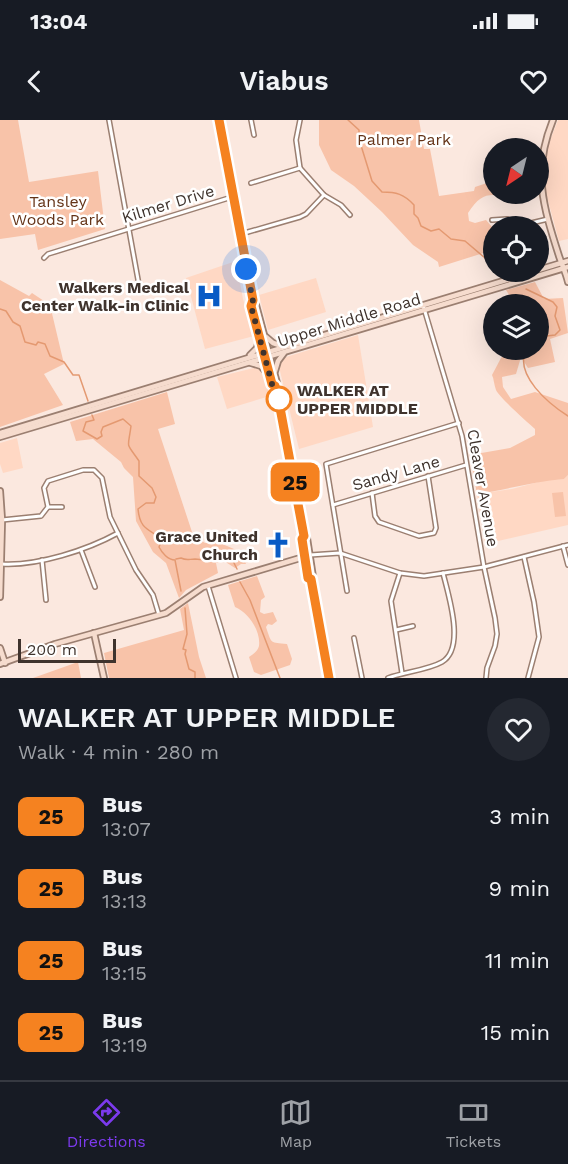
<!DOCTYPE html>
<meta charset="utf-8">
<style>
body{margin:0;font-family:"Work Sans",sans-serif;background:#242831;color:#f1f3f6;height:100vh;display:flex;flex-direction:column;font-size:22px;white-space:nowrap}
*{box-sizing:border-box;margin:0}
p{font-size:20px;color:#9ea1a6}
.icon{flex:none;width:33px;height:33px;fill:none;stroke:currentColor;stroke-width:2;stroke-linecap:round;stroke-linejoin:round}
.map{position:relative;height:558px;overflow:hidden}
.sheet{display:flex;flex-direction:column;background:#171b24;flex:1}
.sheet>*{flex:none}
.badge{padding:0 12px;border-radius:9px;font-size:21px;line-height:39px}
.needle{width:39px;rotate:215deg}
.tools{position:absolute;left:483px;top:18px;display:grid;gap:12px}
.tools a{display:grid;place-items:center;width:66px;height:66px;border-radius:50%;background:#171b24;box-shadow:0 6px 24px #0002;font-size:30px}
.scale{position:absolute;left:18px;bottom:15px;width:98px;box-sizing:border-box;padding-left:6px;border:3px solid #3f332d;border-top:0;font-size:16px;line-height:21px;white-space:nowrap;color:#3f332d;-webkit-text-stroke:4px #fff;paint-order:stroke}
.you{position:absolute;width:30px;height:30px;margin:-15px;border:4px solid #fff;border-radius:50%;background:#1a73e8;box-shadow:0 0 0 9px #1a73e833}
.map>.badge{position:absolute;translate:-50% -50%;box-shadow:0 0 0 3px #fff}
.round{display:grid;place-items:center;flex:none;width:63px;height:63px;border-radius:32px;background:#242831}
.headline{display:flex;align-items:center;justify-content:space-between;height:102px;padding:0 18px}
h1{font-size:28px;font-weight:600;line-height:45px}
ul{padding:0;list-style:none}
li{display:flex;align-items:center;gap:18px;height:72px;padding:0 18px}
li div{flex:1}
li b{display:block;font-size:22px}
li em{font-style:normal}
li .badge{min-width:66px;font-weight:700;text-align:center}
.status{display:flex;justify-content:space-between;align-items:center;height:42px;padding:0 30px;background:#171b24;direction:ltr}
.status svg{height:16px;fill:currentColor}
header{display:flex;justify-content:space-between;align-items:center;height:78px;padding:0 18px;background:#171b24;font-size:27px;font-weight:600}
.tabs{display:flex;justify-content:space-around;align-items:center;height:84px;border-top:2px solid #363941;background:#171b24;font-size:16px;color:#9ea1a6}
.tabs a{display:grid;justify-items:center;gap:3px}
.tabs .selected{color:#7c3aed}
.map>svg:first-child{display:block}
.built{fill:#ffd8c4}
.green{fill:#f8c3a9}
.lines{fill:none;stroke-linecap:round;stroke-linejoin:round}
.stream{stroke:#e49971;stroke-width:1.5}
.street-casing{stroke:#9b7f71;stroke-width:6}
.secondary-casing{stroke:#9b7f71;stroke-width:8}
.street{stroke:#fff;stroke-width:3}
.secondary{stroke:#f6dcce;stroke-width:4.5}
.line-casing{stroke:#fff;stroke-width:14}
.line{stroke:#f58220;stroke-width:9}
.walk{stroke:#3f332d;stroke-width:6;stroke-dasharray:0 10.8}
.stop-dot{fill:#fff;stroke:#f58220;stroke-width:3}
.labels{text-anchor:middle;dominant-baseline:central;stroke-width:5;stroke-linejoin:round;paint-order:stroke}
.park-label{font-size:16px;fill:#643317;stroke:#fff}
.street-label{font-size:16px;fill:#3f332d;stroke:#fff}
.poi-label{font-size:16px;font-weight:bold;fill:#3f332d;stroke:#fff;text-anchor:end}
.stop-label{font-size:16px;font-weight:bold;fill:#3f332d;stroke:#fff;text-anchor:start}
</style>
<div class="status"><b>13:04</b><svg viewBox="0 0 49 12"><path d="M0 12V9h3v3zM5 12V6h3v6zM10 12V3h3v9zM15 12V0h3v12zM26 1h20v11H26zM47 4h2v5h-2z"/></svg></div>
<header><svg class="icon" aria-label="back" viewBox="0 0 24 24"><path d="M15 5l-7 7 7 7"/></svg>Viabus<svg class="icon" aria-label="heart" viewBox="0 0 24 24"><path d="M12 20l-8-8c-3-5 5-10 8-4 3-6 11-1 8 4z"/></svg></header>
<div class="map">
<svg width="568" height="558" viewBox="0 0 568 558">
<rect width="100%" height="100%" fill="#fbe8df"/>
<g class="built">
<polygon points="558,0 568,0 568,119 559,121 544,66 544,45 547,28"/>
<polygon points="236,141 243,179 254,216 205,229 186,158"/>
<polygon points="316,158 326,192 268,210 259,175"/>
<polygon points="358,215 373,307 299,329 279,247 280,242 286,237"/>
<polygon points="258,247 263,251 270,276 227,289 217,257"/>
<polygon points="17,318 23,348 3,353 0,344 0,323"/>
<polygon points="568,355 568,405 485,424 477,374 512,369 546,360 564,359"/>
</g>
<g class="green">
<polygon points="0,0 18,0 29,62 98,51 105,109 38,130 35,114 0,119"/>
<path d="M 319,0 L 419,0 L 424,29 L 430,29 L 439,76 L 474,71 L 475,67 L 493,61 L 494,74 L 518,74 L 519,79 C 493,75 484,68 468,93 L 469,101 L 475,103 L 486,100 L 493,108 L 493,130 L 439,147 L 438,142 L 413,125 L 382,92 L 354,66 L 331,50 L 319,25 Z"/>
<polygon points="0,160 29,176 32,173 50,185 64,244 44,254 63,285 0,307"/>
<path d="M 535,162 L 544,179 L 563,178 L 568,213 L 550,219 L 555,242 L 528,248 L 521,237 L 516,254 L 502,257 L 503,267 L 511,279 L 535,272 L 568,283 L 568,355 L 564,359 C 535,361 506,370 477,374 L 470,335 L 510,328 L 535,315 L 535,309 C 527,302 500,278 496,270 C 494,265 494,259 492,255 L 501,238 L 509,230 L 538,230 L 538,184 L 515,184 L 506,170 Z"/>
<polygon points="167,272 175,304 158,309 193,415 205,423 220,423 241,432 246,444 241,444 235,448 224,441 216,443 218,453 186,470 179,478 166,443 153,432 136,401 133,357 124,348 121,342 93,319 76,321 70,302"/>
<polygon points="563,372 566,396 555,397 552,373"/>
<path d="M 257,456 L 265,477 L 261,480 L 260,492 L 264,494 L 273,492 L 277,501 L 272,505 L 268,504 L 266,507 C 272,525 270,522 287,524 L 292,539 L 290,545 L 261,555 L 254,552 L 249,537 C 253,534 258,531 259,526 C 261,511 248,492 235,487 L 228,465 Z"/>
<polygon points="188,483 199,537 206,558 109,558 104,533 184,510 180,489"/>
<polygon points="78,542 81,558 33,558"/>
</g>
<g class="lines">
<g class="stream">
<path d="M 348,0 L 359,10 L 359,19 L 372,61 L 382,72 C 396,72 404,74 414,85 L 414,94 L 418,98 L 421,106 L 431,111 L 439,109 L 451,119 L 465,121 L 485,138 L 493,150"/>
<polyline points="526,169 553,182 557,187 555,196 560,210 555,215 538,217"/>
<polyline points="0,189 6,191 13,202 20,206 25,222 36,225 38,222 45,224 50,236 64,242 73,255 79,255 88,281"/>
<path d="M 526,230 C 514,255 549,284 568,296"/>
<path d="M 92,295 L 94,300 L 86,302 L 83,311 L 97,319 L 102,316 L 101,312 L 103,307 L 123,299 L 131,306 C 128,330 125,321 139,341 L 139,356 L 152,368 L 156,377 L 154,383 L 146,383 L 138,389 C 140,410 149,409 162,419 L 159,427 C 162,433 168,440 175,440 L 181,471"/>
<path d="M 176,439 L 181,438 C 187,441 189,439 195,439 C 209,441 217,439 229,433 L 237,449"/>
<polyline points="240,462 250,480 280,558"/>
<polyline points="185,488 187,514 183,529 186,530 185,534 189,549 195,552 195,558"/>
</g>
<g class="street-casing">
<g id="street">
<polyline points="109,0 139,165 134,171"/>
<polyline points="251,0 254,15"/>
<polyline points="300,0 296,20 300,48 324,75 341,85 350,95"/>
<polyline points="251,63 300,48"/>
<polyline points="492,100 507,99 527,104 548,99"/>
<polyline points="241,114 300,97 306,94 324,75"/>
<polyline points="44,138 48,134 232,77"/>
<polyline points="423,185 462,316 484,447 495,498 497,514 495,526 487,548 486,558"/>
<polyline points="372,373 375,396 379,402 419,416 434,413 436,408 428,356"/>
<polyline points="333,385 466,345"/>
<polyline points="48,387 62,387"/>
<polyline points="2,400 41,396 48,387 44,368 48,361 83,350 94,350 102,358 110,397 136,450 153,475 159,495"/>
<polyline points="563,426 568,445"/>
<polyline points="81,430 95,467"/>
<polyline points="310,435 340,433 400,453 424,456 484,447 568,425"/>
<polyline points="524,437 534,482 539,517 528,558"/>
<polyline points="42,440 46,480"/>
<path d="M 2,444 C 38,446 87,430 118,413"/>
<polyline points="400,453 391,481 402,553"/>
<polyline points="208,466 236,558"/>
<polyline points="347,471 326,344 459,303"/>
<polyline points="396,510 413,506"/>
<polyline points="354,518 362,558"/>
<path d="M 388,558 C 404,552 428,550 442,542 C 466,528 448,474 443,453"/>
</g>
</g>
<g class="secondary-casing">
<g id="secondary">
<path d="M 219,0 L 253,180 L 251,186 L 272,264 C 283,275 300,393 304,416 L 302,419 L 308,457 L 311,459 L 329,558"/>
<path d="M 553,0 C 532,51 543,86 559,136 C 562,145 566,153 568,162"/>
<polyline points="538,150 568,141"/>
<polyline points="253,180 256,185 277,263 275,266"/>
<polyline points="266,217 273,223 282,226"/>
<polyline points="250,235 257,228 259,220"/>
<polyline points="251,243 261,246 268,254"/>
<polyline points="275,251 278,241 284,233"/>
<polyline points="0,313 533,152"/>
<polyline points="0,317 568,147"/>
<polyline points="0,371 2,400 0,477"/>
<polyline points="304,416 307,418 313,457 311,459"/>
<polyline points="94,513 104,558"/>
<polyline points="0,528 5,543"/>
<polyline points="0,544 55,524 166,493 203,467 307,436"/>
</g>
</g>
<use href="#street" class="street"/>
<use href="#secondary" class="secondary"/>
</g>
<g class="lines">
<g class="line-casing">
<polyline id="line" points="219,0 253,180 251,186 272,264 275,266 278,277 304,416 302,419 308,458 311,459 329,558"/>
</g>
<use href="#line" class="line"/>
<polyline class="walk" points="246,149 253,180 251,186 272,264 275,266 279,279"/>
</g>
<defs>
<g id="hospital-bare" transform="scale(2.07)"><path d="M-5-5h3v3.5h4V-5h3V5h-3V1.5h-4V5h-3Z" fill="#095bc5" stroke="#fff" stroke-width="2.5" paint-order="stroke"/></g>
<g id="church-bare" transform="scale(2.07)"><path d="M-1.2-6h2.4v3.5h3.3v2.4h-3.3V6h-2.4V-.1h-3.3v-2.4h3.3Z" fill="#095bc5" stroke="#fff" stroke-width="2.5" paint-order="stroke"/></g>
</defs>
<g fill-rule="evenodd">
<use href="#hospital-bare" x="209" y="176"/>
<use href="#church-bare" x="278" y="425"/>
</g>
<circle class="stop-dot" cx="279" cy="279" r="12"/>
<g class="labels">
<g class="park-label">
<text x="404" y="19">Palmer Park</text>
<text x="58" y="81">Tansley<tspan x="58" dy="18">Woods Park</tspan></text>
</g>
<g class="street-label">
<text transform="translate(168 84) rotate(-17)">Kilmer Drive</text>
<text transform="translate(349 200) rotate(-17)">Upper Middle Road</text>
<text transform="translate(396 353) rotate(-16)">Sandy Lane</text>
<text transform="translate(483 368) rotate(80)">Cleaver Avenue</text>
</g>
<g class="poi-label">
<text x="189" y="167">Walkers Medical<tspan x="189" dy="18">Center Walk-in Clinic</tspan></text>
<text x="258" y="416">Grace United<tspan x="258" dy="18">Church</tspan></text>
</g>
<g class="stop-label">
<text x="297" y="270">WALKER AT<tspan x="297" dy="18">UPPER MIDDLE</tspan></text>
</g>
</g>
</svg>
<div class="tools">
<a><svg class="needle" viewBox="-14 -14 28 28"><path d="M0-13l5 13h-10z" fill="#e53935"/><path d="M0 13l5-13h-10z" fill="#9ea1a6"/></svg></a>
<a><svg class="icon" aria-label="locate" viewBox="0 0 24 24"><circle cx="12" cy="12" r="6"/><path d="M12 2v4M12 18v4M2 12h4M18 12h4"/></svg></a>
<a><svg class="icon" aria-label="layers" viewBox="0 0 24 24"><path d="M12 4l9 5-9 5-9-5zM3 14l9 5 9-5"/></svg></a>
</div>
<div class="scale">200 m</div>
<div class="you" style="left:246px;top:149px"></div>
<b class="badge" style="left:295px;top:362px;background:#f58220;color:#111">25</b>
</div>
<section class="sheet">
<div class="headline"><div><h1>WALKER AT UPPER MIDDLE</h1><p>Walk · 4 min · 280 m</p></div><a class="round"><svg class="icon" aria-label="heart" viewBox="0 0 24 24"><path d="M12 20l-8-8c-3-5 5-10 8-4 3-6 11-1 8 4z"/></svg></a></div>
<ul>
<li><span class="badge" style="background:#f58220;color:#111">25</span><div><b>Bus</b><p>13:07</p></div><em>3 min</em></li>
<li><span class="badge" style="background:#f58220;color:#111">25</span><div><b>Bus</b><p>13:13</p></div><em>9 min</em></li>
<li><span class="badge" style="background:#f58220;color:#111">25</span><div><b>Bus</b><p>13:15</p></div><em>11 min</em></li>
<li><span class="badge" style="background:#f58220;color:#111">25</span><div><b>Bus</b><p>13:19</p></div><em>15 min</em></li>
</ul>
</section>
<nav class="tabs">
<a class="selected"><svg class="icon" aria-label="directions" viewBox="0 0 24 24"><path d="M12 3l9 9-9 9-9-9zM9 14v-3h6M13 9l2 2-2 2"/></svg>Directions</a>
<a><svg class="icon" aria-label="map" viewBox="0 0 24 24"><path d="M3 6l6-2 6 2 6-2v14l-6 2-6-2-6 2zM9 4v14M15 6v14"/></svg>Map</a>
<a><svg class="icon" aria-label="tickets" viewBox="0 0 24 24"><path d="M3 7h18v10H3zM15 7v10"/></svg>Tickets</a>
</nav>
